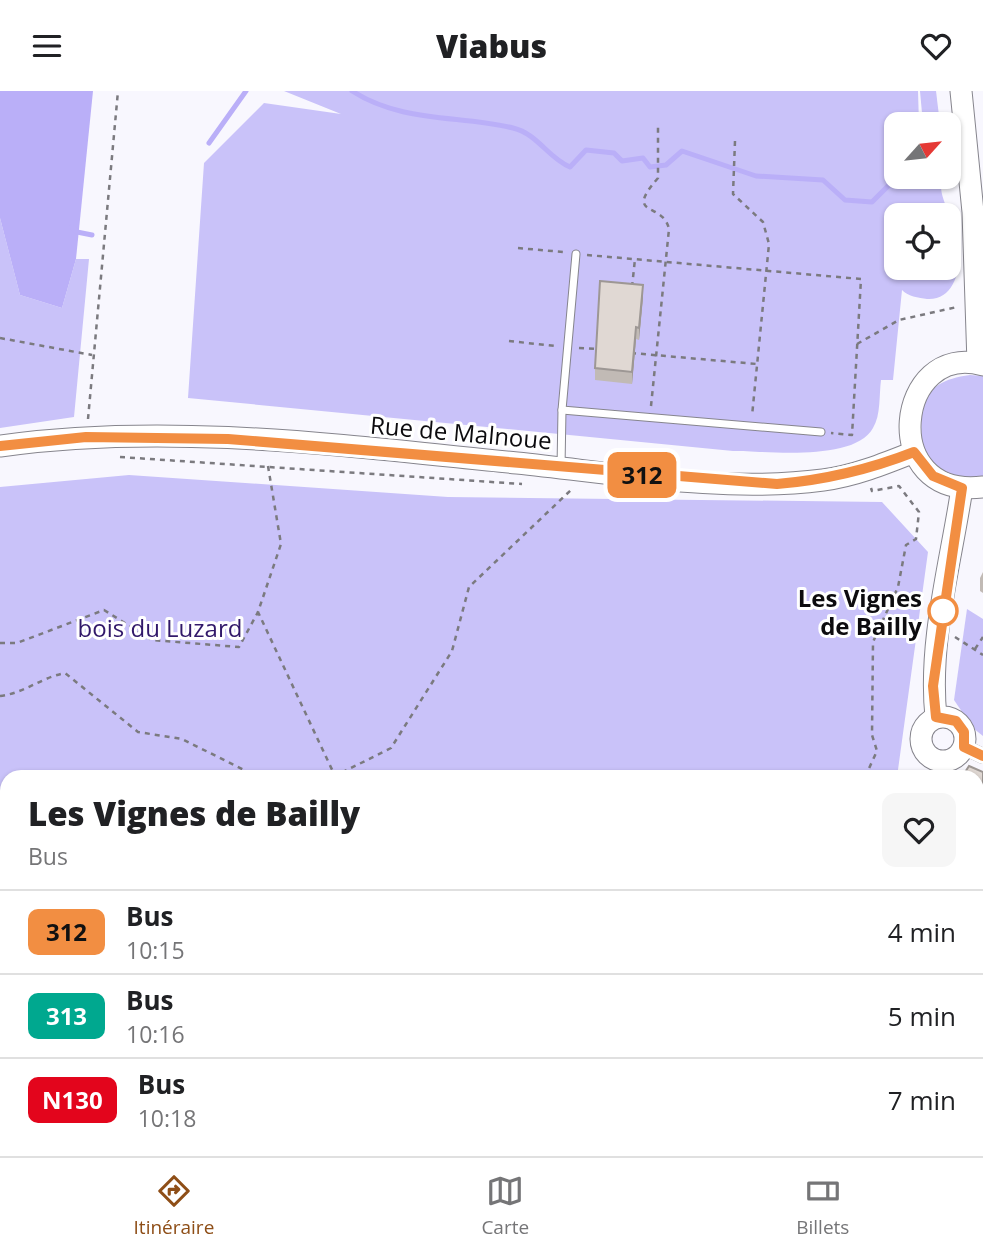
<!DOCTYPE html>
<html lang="fr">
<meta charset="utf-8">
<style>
body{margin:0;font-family:"Open Sans",sans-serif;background:#f6f6f6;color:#202124;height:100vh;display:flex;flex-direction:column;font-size:26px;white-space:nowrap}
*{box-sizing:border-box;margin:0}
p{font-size:23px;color:#757577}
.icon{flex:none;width:38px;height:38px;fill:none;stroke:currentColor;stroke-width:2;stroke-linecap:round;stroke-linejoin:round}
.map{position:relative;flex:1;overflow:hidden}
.drawer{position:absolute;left:0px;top:679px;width:984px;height:387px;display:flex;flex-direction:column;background:#fff;border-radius:21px 21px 0 0;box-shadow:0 2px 5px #0004}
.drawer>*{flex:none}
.badge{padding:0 14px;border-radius:10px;font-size:24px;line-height:46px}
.needle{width:46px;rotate:63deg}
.controls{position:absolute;left:884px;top:21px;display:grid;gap:14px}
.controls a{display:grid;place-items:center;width:77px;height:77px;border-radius:14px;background:#fff;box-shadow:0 2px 5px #0004;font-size:35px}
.map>.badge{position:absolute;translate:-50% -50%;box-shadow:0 0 0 4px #fff}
.round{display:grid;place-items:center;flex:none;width:74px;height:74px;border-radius:14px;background:#f6f6f6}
.headline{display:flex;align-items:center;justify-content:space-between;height:119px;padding:0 28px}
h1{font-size:33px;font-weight:800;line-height:52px}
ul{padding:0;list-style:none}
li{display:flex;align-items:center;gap:21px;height:84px;padding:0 28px;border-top:2px solid #e0e0e0}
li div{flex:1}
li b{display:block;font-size:26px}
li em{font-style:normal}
li .badge{min-width:77px;font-weight:700;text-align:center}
header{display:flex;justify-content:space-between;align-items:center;height:91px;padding:0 28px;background:#fff;font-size:32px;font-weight:800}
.tabs{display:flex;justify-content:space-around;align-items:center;height:98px;border-top:2px solid #e0e0e0;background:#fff;font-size:19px;color:#757577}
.tabs a{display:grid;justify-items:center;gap:4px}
.tabs .current{color:#8e4e17}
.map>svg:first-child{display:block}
.green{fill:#c9c2f9;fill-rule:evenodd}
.water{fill:#baaff8}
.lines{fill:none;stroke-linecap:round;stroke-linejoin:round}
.stream{stroke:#baaff8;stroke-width:5}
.lane-casing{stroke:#86858d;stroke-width:9}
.street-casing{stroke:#86858d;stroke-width:16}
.secondary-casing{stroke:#86858d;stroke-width:23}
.path{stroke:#7b7a7f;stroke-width:2.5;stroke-dasharray:5 5;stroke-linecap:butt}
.lane{stroke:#fff;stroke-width:7}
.street{stroke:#fff;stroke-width:14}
.secondary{stroke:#fff;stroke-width:21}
.wall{fill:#c1bab5}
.shaded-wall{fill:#9d9794}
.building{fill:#e0d8d3;stroke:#9d9794;stroke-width:2}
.line-casing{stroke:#fff;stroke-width:16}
.line{stroke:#f28e42;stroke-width:10}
.stop-dot{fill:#fff;stroke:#f28e42;stroke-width:3.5}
.labels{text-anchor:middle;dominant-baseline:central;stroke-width:6;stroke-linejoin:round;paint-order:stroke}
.street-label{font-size:24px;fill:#0c0b0e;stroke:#fff}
.stop-label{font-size:24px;font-weight:bold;fill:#0c0b0e;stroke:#fff;text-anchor:end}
.park-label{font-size:24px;fill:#31186a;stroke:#fff}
</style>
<header><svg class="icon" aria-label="menu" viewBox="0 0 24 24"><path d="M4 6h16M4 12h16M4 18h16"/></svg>Viabus<svg class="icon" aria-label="heart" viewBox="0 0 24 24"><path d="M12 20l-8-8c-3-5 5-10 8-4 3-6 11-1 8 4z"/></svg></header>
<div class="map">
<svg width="983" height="1065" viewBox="0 0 983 1065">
<rect width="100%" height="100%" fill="#f8f7fe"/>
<g class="green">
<path d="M 284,0 L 918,0 L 919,33 L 896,33 L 896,86 L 943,86 C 935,104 954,126 958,143 C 963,166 959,210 927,208 C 919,207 907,205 902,199 L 893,289 L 881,289 C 879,304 881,324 873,337 C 854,371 768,360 733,360 L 188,307 L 204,72 L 264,12 L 341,23 ZM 896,124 L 948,124 L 948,177 L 896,177 Z"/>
<polygon points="920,0 936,0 940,33 923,33"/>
<polygon points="0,127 20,204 62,217 76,168 89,168 74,326 0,337"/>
<path d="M 970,284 L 983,285 L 983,391 L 958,391 L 923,364 C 920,320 916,291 970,284 Z"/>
<polygon points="129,384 448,406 882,411 928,461 897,686 7,686 7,1059 855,1059 855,1065 0,1065 0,396"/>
<polygon points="967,518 983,528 983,645 973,637 954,609"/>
</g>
<polygon class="water" points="0,0 93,0 76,168 62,217 20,204 0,127"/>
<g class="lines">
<g class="stream">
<path d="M 352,0 C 402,32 458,24 513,37 C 538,43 548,67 570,76 L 586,59 L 614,62 L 622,70 L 643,67 L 650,76 L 666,74 L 682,60 L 756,85 L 823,89 L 845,109 L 872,111 L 891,92 L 952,93"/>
<polyline points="209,52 246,0"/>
<polyline points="72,136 77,141 92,144"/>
</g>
<g class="lane-casing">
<g id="lane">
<polyline points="562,319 821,341"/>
<polyline points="561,376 562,319 576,163"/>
<polyline points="976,1046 983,1046"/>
</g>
</g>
<g class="street-casing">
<polyline id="street" points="964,656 983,665"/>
</g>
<g class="secondary-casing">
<g id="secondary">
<polyline points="961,0 973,121 978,272"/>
<path d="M 983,274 C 896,249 876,409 983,396"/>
<path d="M 0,355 C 170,331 347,355 517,372 C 615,382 725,402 823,389 C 854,385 884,373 914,361"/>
<circle cx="943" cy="648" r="22"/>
<path d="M 936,626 C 928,551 951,471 962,397"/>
<polyline points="882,1065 882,1059"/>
</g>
</g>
<g class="path">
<polyline points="735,50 733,103 763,131 769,153 752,325"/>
<polyline points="518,157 563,161"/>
<polyline points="587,164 861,188 852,344 831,342"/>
<polyline points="632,196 635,168"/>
<polyline points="0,247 92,264"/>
<polyline points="509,250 555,255"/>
<polyline points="857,253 899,229 957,216"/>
<polyline points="579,257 597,258"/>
<polyline points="631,262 757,273"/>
<path d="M 651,315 L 669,138 C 663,110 623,127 658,87 L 658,36"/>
<polyline points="88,328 118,0"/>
<polyline points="120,366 522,393"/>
<polyline points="268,375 281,453 258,521 335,685 391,657 452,560 469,496 572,398"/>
<polyline points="955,546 983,564"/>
<polyline points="0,552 17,552 104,519 152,549 239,556 258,521"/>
<polyline points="975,558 983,546"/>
<path d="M 0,605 C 25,602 40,587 65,582 L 138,641 L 182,648 L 258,686"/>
<polyline points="306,686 337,686"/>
<polyline points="865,686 877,660 872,644 873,551 898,496 906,454 916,448 919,421 899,395 872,400 871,397"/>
<polyline points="976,762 983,765"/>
<polyline points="976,871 982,814"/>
<polyline points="976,910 983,910"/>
<polyline points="749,1059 753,1065"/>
<polyline points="759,1065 762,1059"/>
</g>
<use href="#lane" class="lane"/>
<use href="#street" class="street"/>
<use href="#secondary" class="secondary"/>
</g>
<g class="wall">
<polygon points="643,206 639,249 636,248 632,293 595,289 595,277"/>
<polygon points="983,481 983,502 980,500 980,487"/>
<polygon points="983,681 983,742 980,741 981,729 976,727 976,686"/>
<polygon points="976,779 983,780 983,818 976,817"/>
<polygon points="976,943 979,953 983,953 983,989 979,989 979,994 976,994"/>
</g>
<g class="shaded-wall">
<polygon points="643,194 643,206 639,249 639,237"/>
<polygon points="636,236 636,248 632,293 632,281"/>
</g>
<g class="building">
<polygon points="600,190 643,194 639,237 636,236 632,281 595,277"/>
<polygon points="969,675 983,681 983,721 976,718 976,686 962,686"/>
<polygon points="976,779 983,780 983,805 976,805"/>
<polygon points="976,943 979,943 979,953 983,953 983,976 979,976 979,981 976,981"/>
<polygon points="921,1059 955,1059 960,1062 962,1059 966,1059 975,1065 917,1065"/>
</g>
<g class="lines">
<g class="line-casing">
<path id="line" d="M 0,355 L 86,346 L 228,348 L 777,393 C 826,389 868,379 914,361 L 933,385 L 962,397 L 933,595 L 936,626 L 956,630 L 964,641 L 964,656 L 983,665"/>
</g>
<use href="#line" class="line"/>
</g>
<circle class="stop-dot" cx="943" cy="520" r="14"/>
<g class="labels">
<g class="street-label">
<text transform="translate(461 341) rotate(5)">Rue de Malnoue</text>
</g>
<g class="stop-label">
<text x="922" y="506">Les Vignes<tspan x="922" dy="28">de Bailly</tspan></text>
</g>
<g class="park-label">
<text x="160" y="536">bois du Luzard</text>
</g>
</g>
</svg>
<div class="controls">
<a><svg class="needle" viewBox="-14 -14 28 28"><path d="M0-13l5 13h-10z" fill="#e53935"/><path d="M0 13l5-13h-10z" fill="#757577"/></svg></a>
<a><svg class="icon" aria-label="locate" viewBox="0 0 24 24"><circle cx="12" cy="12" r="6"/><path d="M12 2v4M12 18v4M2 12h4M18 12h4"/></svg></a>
</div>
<b class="badge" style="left:642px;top:384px;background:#f28e42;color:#111">312</b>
<section class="drawer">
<div class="headline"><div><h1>Les Vignes de Bailly</h1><p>Bus</p></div><a class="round"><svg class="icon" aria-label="heart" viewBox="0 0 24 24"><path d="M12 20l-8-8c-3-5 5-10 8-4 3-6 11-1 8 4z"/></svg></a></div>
<ul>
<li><span class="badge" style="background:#f28e42;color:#111">312</span><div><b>Bus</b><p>10:15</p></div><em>4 min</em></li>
<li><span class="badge" style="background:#00a88f;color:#fff">313</span><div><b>Bus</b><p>10:16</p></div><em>5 min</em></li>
<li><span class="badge" style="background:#e3051c;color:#fff">N130</span><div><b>Bus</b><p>10:18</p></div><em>7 min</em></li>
</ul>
</section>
</div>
<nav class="tabs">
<a class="current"><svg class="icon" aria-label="directions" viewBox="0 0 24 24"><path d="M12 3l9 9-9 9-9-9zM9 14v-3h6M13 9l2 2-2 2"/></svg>Itinéraire</a>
<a><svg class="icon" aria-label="map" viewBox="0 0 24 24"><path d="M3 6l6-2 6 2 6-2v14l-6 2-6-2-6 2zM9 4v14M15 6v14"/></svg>Carte</a>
<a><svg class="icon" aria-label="tickets" viewBox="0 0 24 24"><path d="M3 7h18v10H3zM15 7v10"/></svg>Billets</a>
</nav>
